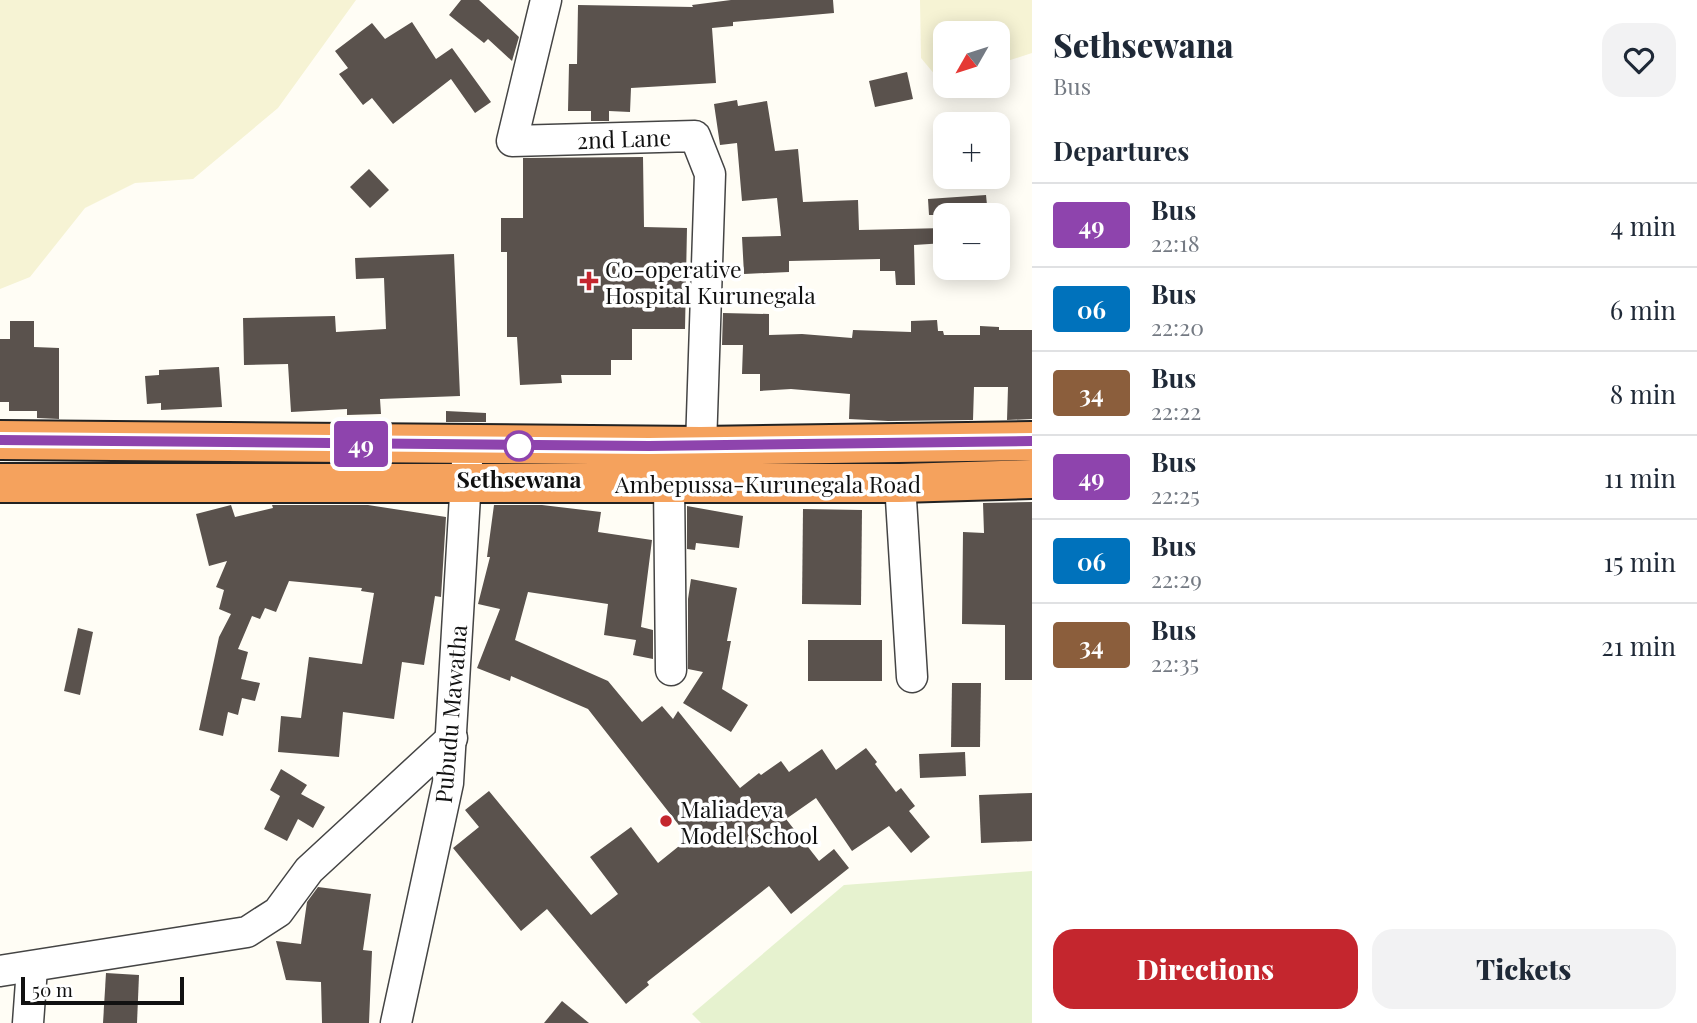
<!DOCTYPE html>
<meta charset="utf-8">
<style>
body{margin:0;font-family:"Playfair Display",serif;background:#f2f2f3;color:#1f2937;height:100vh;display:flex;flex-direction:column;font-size:26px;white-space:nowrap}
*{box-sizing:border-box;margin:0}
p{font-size:23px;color:#747a83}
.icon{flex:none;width:38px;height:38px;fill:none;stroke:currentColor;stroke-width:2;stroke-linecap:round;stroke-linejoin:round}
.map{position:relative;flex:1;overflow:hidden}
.details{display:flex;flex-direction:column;background:#fff;width:665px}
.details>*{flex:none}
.badge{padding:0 14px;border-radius:5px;font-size:24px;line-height:46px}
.needle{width:46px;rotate:231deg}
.controls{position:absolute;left:933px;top:21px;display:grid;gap:14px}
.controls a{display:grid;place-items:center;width:77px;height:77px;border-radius:14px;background:#fff;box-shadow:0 4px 18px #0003;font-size:35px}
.scale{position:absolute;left:21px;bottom:18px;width:163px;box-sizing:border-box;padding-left:7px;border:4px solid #111;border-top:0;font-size:19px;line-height:24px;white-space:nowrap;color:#111;-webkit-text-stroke:5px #fff;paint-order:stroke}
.map>.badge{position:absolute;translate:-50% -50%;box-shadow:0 0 0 4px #fff}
h2{padding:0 21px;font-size:26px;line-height:63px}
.round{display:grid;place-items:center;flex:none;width:74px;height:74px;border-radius:21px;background:#f2f2f3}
.headline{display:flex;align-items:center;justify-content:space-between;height:119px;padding:0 21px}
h1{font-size:33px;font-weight:800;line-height:52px}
.button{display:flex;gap:14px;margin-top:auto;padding:14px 21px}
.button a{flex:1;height:80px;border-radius:21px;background:#c4262e;color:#fff;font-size:28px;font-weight:800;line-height:80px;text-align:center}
.button a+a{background:#f2f2f3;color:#1f2937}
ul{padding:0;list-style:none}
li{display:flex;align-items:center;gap:21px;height:84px;padding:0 21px;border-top:2px solid #e0e1e3}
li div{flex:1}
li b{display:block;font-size:26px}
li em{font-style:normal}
li .badge{min-width:77px;font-weight:700;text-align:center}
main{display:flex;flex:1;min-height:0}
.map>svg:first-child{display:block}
.farmland{fill:#f6f3d4}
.pitch{fill:#e6f2cf}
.building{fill:#5a524d}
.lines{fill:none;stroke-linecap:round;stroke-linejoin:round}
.minor-casing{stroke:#444;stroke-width:33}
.highway-casing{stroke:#222;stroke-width:42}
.minor{stroke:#fff;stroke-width:30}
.highway{stroke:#f5a25d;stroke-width:38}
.line-casing{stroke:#fff;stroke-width:16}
.line{stroke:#8e44ad;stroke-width:10}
.poi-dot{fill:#c4262e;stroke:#fff;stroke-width:2.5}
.stop-dot{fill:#fff;stroke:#8e44ad;stroke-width:3.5}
.labels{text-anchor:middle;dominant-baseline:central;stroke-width:7;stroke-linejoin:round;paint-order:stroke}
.street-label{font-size:23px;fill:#111;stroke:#fff}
.poi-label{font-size:23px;fill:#111;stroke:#fff;text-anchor:start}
.stop-label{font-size:23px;font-weight:bold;fill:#111;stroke:#fff}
</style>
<main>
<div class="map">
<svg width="1032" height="1023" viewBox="0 0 1032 1023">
<rect width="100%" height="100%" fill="#fffdf5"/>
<g class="farmland">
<polygon points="0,0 356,0 278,108 193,179 135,183 85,208 30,277 0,289"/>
<polygon points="920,0 1032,0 1032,53 998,64 998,33 945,33 945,81 941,82 921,58"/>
</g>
<polygon class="pitch" points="1032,871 1032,1023 701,1023 692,1014 844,885"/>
<g class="building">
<polygon points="461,0 479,0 519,37 512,61 488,39 484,43 449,15"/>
<polygon points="731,0 833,0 834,13 733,22 733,26 712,28 716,83 631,88 630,112 609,111 609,121 591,121 591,111 568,111 569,64 577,64 578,5 693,7 692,5"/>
<polygon points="412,22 436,59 452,48 491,102 475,113 451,79 393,124 372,98 363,105 339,74 348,68 335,51 372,23 385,39"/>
<polygon points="907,72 913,99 875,107 869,81"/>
<polygon points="737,100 738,106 767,101 775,151 798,149 803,202 858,200 859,230 945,228 945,243 914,245 915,285 896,285 895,271 880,271 880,259 789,261 789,272 744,274 742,237 781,236 777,198 742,201 737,143 720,145 714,104"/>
<polygon points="643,157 644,227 687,228 685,329 632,329 632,360 611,360 611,375 561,375 562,383 520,385 517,337 507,337 507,252 501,252 501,218 523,218 523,158"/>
<polygon points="369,169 389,190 370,208 350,187"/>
<polygon points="986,195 988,215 929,215 928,199"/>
<polygon points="454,254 460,396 380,399 381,414 347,415 347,409 291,412 288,364 244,365 243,318 335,316 336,332 386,329 384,278 356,279 355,258"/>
<polygon points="723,313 769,314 769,335 802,334 852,338 853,330 911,332 911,321 937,320 938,331 943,331 944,335 980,335 980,326 999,327 999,330 1032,330 1032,419 1007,420 1008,387 974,387 973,420 888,421 849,419 850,394 791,389 760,391 760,374 742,374 743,345 722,345"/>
<polygon points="10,321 34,321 34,347 59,348 59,419 37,418 37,411 9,411 9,402 0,402 0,339 10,339"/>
<polygon points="219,367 222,407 161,410 161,403 147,404 145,376 159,375 159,370"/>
<polygon points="446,411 486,413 486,422 446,422"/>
<polygon points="1032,502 1032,680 1005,680 1005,625 962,624 963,532 984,533 983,503"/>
<polygon points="231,505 235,517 273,508 272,505 368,505 446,517 441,597 435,596 424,665 402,662 394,719 343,712 339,757 278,752 281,716 301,718 309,657 362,664 374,593 361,591 362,588 289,581 276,612 265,608 260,619 252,616 238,649 248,652 241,679 260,683 255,701 242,698 238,715 228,712 223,736 199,730 219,637 231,614 219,609 224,590 216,587 227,561 209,566 196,514"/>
<polygon points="494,505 542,505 601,512 598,532 652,540 641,627 653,630 653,659 633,655 636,640 604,635 608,604 528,592 515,640 608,681 642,722 662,706 673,719 678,711 740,788 759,773 761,775 781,761 789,772 822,749 836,770 866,748 877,762 875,764 896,792 901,788 915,806 909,811 930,837 911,853 889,826 852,851 816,798 786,819 819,861 834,849 849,868 791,914 769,886 647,982 649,985 626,1004 547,909 521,931 453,848 479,827 465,810 489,791 591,915 618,894 590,857 631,827 658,863 689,838 588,709 511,676 510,681 477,668 500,609 478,604 490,557 487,557"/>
<polygon points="687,506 743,516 739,548 696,543 695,550 687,549"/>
<polygon points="803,509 862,510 861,605 802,604"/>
<polygon points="691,579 737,588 727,641 731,641 722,689 748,705 731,732 683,703 703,672 688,669 688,599"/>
<polygon points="78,628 93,632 80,695 64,691"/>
<rect x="808" y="640" width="74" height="41"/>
<polygon points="952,683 981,683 980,747 951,747"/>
<polygon points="965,752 966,776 920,778 919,754"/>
<polygon points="281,769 307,785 301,794 325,807 313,828 298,819 287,841 264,829 280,796 270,790"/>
<polygon points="1032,793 1032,841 981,843 979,795"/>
<polygon points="318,887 371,894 363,950 372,951 369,1023 322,1023 321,982 286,980 276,941 301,944 307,902"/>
<polygon points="106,973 139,975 137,1023 103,1023"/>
<polygon points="562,1001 589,1023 544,1023"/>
</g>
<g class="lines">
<g class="minor-casing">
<g id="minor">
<polyline points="546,0 512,141 695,136 710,174 701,446"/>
<polyline points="669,483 671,670"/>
<polyline points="900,483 912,677"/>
<polyline points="0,971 247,932 278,912 309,870 452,738"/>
<polyline points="28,1023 32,968"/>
<polyline points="396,1023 448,783 467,462"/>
</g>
</g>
<g class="highway-casing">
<g id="highway">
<polyline points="0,440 701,446 1032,441"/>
<polyline points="0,483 900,483 1032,479"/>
</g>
</g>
<use href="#minor" class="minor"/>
<use href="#highway" class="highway"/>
</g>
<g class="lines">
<g class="line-casing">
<polyline id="line" points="0,440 649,446 1032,441"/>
</g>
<use href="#line" class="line"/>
</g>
<g class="poi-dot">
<path d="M585.5 270.5h7v7h7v7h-7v7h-7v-7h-7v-7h7z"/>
<circle cx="666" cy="821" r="7"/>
</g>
<circle class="stop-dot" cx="519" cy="446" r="14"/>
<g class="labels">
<g class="street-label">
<text transform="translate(624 138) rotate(-2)">2nd Lane</text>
<text x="768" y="483">Ambepussa-Kurunegala Road</text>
<text transform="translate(450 714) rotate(-85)">Pubudu Mawatha</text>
</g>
<g class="poi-label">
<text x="605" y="268">Co-operative<tspan x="605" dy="26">Hospital Kurunegala</tspan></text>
<text x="680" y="808">Maliadeva<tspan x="680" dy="26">Model School</tspan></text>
</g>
<g class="stop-label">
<text x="519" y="478">Sethsewana</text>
</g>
</g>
</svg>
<div class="controls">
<a><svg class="needle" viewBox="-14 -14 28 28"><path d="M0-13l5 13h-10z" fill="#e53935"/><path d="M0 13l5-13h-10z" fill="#747a83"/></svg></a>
<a>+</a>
<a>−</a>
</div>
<div class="scale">50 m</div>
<b class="badge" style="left:361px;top:444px;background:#8e44ad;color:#fff">49</b>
</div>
<section class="details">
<div class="headline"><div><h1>Sethsewana</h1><p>Bus</p></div><a class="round"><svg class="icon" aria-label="heart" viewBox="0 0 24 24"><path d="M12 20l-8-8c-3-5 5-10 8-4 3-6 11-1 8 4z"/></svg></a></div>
<h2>Departures</h2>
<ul>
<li><span class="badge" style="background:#8e44ad;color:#fff">49</span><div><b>Bus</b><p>22:18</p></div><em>4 min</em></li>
<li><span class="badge" style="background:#0072bc;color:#fff">06</span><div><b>Bus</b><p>22:20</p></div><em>6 min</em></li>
<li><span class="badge" style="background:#8b5e3c;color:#fff">34</span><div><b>Bus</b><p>22:22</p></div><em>8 min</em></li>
<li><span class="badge" style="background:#8e44ad;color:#fff">49</span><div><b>Bus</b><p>22:25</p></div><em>11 min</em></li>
<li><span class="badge" style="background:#0072bc;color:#fff">06</span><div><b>Bus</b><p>22:29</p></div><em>15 min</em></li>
<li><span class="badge" style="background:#8b5e3c;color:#fff">34</span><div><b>Bus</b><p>22:35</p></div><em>21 min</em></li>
</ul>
<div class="button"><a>Directions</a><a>Tickets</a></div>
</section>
</main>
